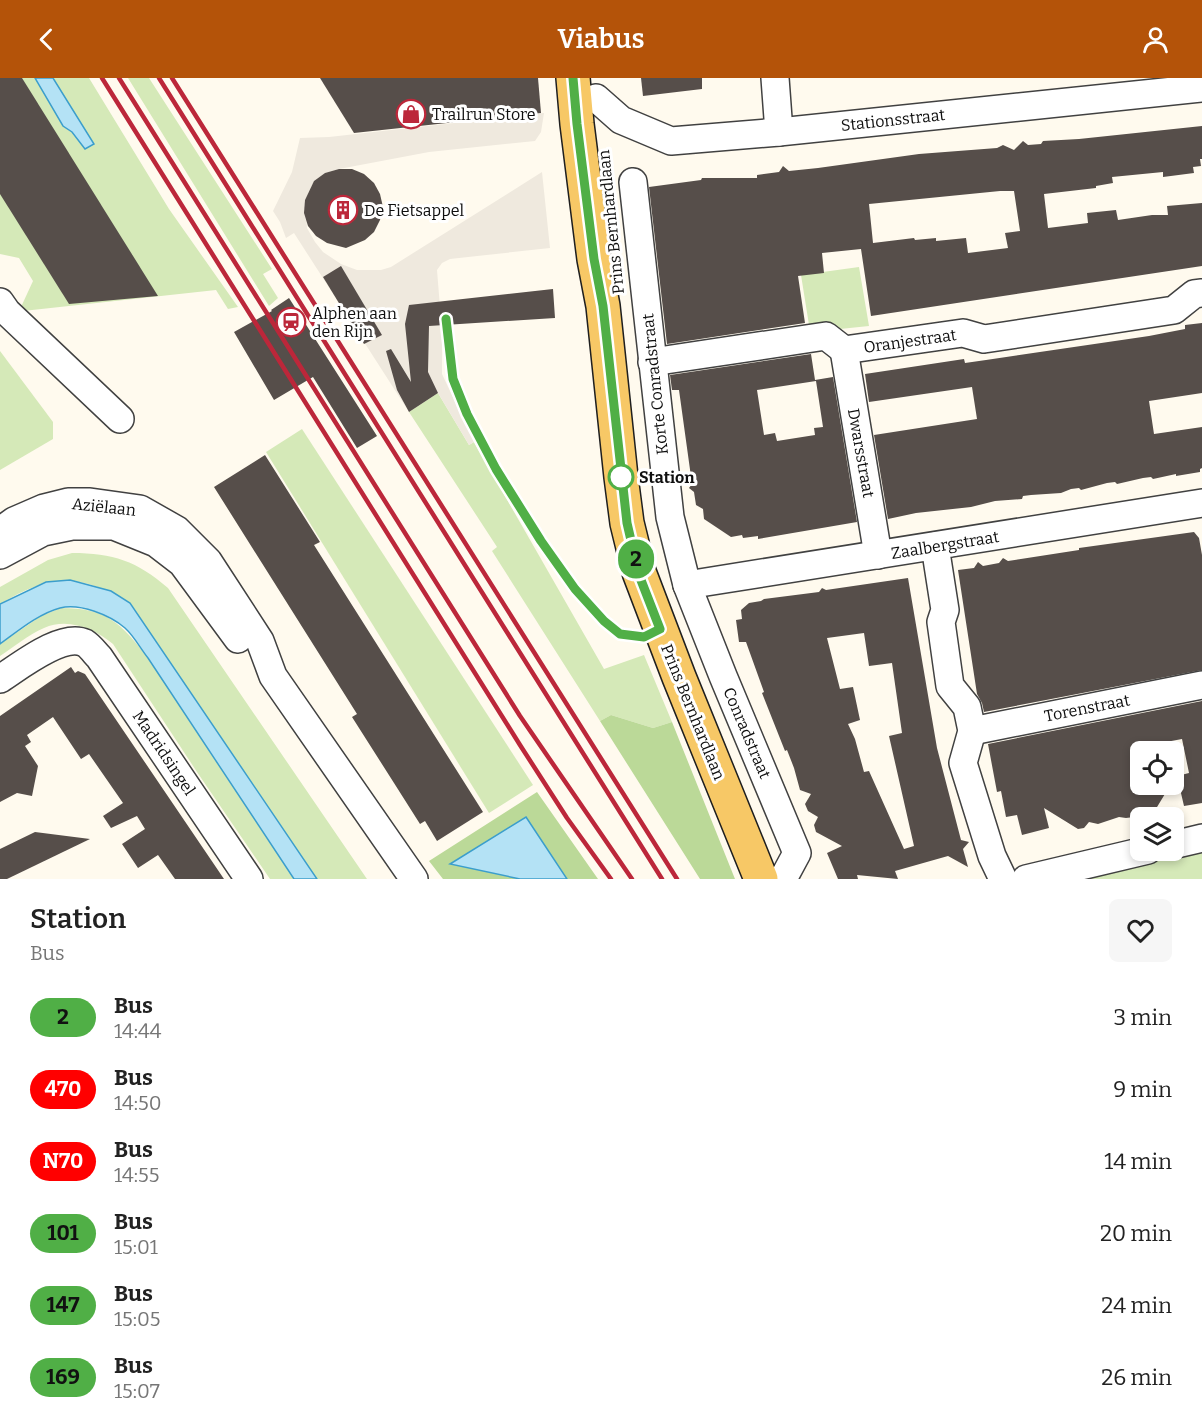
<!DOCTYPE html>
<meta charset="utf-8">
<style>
body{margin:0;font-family:Bitter,serif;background:#f6f6f6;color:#222;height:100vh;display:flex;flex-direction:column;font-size:22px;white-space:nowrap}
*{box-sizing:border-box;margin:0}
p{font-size:20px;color:#767676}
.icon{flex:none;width:33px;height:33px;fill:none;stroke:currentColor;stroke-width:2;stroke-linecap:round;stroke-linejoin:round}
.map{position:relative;height:801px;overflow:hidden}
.side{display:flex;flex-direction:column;background:#fff;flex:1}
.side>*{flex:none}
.badge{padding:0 12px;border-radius:20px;font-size:21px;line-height:39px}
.controls{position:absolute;left:1130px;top:663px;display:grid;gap:12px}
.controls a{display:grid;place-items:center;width:54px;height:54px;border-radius:9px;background:#fff;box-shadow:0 3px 9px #0003;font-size:30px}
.map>.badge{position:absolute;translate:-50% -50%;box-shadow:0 0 0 3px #fff}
.round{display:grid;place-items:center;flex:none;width:63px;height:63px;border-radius:9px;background:#f6f6f6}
.summary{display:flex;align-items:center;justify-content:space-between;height:102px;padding:0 30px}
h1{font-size:28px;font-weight:600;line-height:45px}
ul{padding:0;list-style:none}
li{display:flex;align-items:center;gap:18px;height:72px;padding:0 30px}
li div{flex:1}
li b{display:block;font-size:22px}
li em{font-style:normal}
li .badge{min-width:66px;font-weight:700;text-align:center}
header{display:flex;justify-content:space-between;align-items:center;height:78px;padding:0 30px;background:#b45309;color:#fff;font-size:27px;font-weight:600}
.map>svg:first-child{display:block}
.green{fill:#d5e9b8}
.forest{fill:#bbd998}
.plaza{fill:#efe9de}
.water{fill:#b4e2f5;stroke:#3b9ecc;stroke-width:1.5}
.building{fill:#564e4a;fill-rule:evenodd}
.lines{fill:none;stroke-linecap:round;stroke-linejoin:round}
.minor-casing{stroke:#414141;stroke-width:30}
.major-casing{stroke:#1f1f1f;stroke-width:36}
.minor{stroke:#fff;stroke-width:27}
.major{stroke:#f7c866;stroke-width:33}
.rail{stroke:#bc273a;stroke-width:4.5}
.line-casing{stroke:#fff;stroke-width:14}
.line{stroke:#50af46;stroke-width:9}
.stop-dot{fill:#fff;stroke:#50af46;stroke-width:3}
.labels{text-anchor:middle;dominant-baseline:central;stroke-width:6;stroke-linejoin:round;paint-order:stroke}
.poi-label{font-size:16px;fill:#0e0e0e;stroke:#fff;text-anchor:start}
.street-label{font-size:16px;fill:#0e0e0e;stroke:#fff}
.stop-label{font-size:16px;font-weight:bold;fill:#0e0e0e;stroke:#fff;text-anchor:start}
</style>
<header><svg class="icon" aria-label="back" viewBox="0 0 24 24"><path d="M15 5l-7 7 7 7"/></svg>Viabus<svg class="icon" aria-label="person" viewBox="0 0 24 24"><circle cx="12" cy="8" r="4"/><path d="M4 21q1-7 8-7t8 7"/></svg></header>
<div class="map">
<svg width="1202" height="801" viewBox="0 0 1202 801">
<rect width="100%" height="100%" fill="#fffaee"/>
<g class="green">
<polygon points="4,0 35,0 63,48 72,54 85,71 94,66 53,0 89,0 169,131 238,229 228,231 216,212 23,233 21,229 33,203 19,180 0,176 0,50"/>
<polygon points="128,0 149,0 272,191 263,196 278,220 269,228"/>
<polygon points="859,189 869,248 840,251 830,244 809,247 801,197"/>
<polygon points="0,273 53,344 53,361 0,392"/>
<polygon points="438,315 469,367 474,364 604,591 644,577 672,644 653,650 611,637 600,643 492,473 497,469 409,334"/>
<polygon points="302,351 533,707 489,735 266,374"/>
<path d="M 72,475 C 113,475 137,483 168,510 L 367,801 L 317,801 L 130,525 C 81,495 49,496 0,526 L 0,509 L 48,482 Z"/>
<path d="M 61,530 C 107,530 121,545 148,580 L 294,801 L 270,801 L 197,694 L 113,566 C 95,551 68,539 44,550 C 28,557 14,569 0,578 L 0,566 L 41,538 Z"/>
<polygon points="1202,767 1202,801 1056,801"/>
</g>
<g class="forest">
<polygon points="611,637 653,650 672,644 735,801 700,801 600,643"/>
<polygon points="537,714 598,801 567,801 526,740 451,786 520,801 443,801 429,783"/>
</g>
<polygon class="plaza" points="544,35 541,54 535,63 429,74 339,91 325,95 314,103 305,122 307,150 315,164 323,174 341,186 357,192 381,192 391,189 542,94 550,170 450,181 442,185 437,192 442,254 442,296 474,364 469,367 438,315 396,308 409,334 294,155 286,160 280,144 273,133 292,94 300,60 329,59"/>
<g class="water">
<polygon points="35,0 53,0 94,66 85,71 72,54 63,48"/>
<path d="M 70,502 L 111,513 L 130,525 L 317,801 L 294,801 L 148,580 C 140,570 134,558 125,550 C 110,537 80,525 60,530 C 38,536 18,553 0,566 L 0,526 L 46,504 Z"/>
<polygon points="526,739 567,801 520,801 450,786"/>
</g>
<g class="building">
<polygon points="0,0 22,0 158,218 69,226 0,116"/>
<polygon points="320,0 538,0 541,35 354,55"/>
<polygon points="641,0 702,0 702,11 643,18"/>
<path d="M 1202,48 L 1202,81 L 1200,81 L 1201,88 L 1193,89 L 1194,95 L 1163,99 L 1163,94 L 1112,99 L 1113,105 L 1096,108 L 1096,110 L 1044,116 L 1048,150 L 1088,145 L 1087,135 L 1116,132 L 1118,142 L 1152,137 L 1168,137 L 1167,128 L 1202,125 L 1202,188 L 871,238 L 861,171 L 822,175 L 824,195 L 798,198 L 805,245 L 667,266 L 649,109 L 701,102 L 702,100 L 757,100 L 757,97 L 779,94 L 783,88 L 789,93 L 818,90 L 919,76 L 997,70 L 1003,67 L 1014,72 L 1023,63 L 1028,67 L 1041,66 L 1043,63 L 1079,61 ZM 1000,113 L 1014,113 L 1020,153 L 1005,155 L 1008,170 L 968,175 L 966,160 L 936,163 L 936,160 L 915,162 L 914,160 L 873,165 L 869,126 Z"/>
<polygon points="339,91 352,91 364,96 374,105 380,116 383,129 380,142 374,154 365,162 346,170 327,165 316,158 308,148 304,135 305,122 314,103 325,95"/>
<polygon points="341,188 382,257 364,266 323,199"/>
<polygon points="553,211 555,240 429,248 428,294 438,315 409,334 397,312 386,273 391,271 411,304 405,246 409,227"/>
<polygon points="289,220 377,358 357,370 313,299 274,322 234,254 272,233 271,232"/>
<polygon points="1202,245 1202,315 1149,323 1154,356 1202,349 1202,390 1200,391 1200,394 1176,398 1176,396 1153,401 1151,399 1143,400 1117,406 1115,404 1107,405 1081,412 1079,410 1071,411 1061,415 1031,417 1023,418 1022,421 995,423 971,429 916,435 888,441 874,357 977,341 972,309 869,324 865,296 964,281 965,285 986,282 1149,258 1185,251 1185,247"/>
<path d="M 811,276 L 815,302 L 833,299 L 857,444 L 758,461 L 758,458 L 743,460 L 742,457 L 731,459 L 704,441 L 703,431 L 696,427 L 694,414 L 689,410 L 692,406 L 679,312 L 672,312 L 670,297 ZM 816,303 L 823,349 L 814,350 L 815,357 L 777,363 L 775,355 L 764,357 L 757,312 Z"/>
<polygon points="265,377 320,464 314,467 483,734 437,763 425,743 420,746 394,705 352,639 357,636 214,409"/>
<polygon points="1194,454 1199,460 1202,477 1202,592 984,634 982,625 977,616 958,492 974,490 978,484 983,488 999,485 1003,480 1008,483 1079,472 1079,470"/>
<path d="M 908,500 L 937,670 L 961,762 L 969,764 L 963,771 L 968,789 L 948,778 L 895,793 L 898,801 L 857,797 L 858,801 L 838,801 L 827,775 L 842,768 L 816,754 L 814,747 L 818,739 L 808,733 L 805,726 L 811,716 L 800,712 L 794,690 L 787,672 L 785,673 L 762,615 L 764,614 L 746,564 L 739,564 L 736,542 L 742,541 L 741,532 L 749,525 L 761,523 L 764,521 L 819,514 L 822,510 L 826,512 ZM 864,555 L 869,588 L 892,585 L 902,655 L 889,658 L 914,768 L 904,771 L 869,693 L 864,694 L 855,661 L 848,646 L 860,642 L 853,609 L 840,611 L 827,560 Z"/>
<polygon points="71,589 75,595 78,593 85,596 224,801 175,801 158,777 138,790 122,766 145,751 137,738 111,750 103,738 123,725 89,676 81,681 53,639 27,657 31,664 25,668 38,688 32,718 17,715 0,724 0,638"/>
<polygon points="1202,623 1202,725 1184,728 1177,698 1189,695 1182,661 1134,670 1140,706 1171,706 1154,734 1146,736 1138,734 1134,739 1126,740 1119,739 1098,746 1089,744 1084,750 1078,751 1044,730 1049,750 1022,757 1017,737 1006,739 1001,713 997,714 988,666"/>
<polygon points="35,754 90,761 7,801 0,801 0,771"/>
</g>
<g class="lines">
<g class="minor-casing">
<g id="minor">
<polyline points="775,0 779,54"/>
<polyline points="596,20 621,42 671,63 779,54 1202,10"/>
<polyline points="633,104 670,439 687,507 723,598 797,775 783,801"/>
<polyline points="0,224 7,234 120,341"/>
<polyline points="844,272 878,477"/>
<polyline points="652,284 826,258 844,272 963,255 984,261 1174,232 1194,216 1202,215"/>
<polyline points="0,453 14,443 44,430 68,424 90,424 140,431 177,452 208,483 260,563 273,598 414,801"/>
<polyline points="935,468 945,532 941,544 950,608 967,629 972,653 963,685 992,778 1003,801"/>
<polyline points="0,477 43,454 72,448 114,448 156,465 182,485 238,561"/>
<polyline points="687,507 1202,425"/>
<path d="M 0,601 C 19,589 62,554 85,565 C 90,568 95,575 99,579 L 249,801"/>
<polyline points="972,653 1202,607"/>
<polyline points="1173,767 1202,760"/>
<polyline points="1026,801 1148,772"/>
</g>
</g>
<g class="major-casing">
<polyline id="major" points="573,0 577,46 594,181 603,228 621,399 627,445 639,494 679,599 761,801"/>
</g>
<use href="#minor" class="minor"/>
<use href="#major" class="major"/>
<g class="rail">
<polyline points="102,0 520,667 567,740 611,801"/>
<polyline points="119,0 520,638 632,801"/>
<polyline points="159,0 662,801"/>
<polyline points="172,0 677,801"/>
</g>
</g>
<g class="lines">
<g class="line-casing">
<polyline id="line" points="446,241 453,301 467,336 496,391 541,463 575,511 604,543 620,556 644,559 660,551 639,497 627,445 603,228 594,181 577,46 573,0"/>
</g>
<use href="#line" class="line"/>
</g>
<defs>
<g id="shop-ring" transform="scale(1.5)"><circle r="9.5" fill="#fff" stroke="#bc273a" stroke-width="1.5"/><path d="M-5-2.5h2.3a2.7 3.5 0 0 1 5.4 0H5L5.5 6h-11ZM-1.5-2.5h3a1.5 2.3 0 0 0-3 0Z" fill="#bc273a"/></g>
<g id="building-ring" transform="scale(1.5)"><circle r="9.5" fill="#fff" stroke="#bc273a" stroke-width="1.5"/><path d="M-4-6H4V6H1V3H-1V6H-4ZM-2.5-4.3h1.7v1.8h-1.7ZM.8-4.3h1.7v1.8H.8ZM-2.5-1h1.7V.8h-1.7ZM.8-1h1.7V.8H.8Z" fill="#bc273a"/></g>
<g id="station-ring" transform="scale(1.5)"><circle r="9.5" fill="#fff" stroke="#bc273a" stroke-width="1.5"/><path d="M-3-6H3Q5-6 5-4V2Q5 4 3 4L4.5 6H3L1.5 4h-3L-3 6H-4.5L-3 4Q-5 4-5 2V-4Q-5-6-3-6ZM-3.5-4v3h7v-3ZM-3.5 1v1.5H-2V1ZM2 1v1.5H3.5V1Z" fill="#bc273a"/></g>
</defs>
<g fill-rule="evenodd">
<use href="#shop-ring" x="411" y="36"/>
<use href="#building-ring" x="343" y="132"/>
<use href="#station-ring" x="291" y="244"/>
</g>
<circle class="stop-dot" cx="621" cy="399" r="12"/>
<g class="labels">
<g class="poi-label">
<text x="432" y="36">Trailrun Store</text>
<text x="364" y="132">De Fietsappel</text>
<text x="312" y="235">Alphen aan<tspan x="312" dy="18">den Rijn</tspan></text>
</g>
<g class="street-label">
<text transform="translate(893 42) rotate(-6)">Stationsstraat</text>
<text transform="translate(611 144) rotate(-96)">Prins Bernhardlaan</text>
<text transform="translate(910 263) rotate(-8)">Oranjestraat</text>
<text transform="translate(655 306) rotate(-96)">Korte Conradstraat</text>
<text transform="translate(861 375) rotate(80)">Dwarsstraat</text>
<text transform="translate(104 429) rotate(6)">Aziëlaan</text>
<text transform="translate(945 467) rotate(-9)">Zaalbergstraat</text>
<text transform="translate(1087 630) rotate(-11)">Torenstraat</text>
<text transform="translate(693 634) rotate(68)">Prins Bernhardlaan</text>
<text transform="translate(747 655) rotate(67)">Conradstraat</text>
<text transform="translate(164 675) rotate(56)">Madridsingel</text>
</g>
<g class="stop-label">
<text x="639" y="399">Station</text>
</g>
</g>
</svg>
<div class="controls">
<a><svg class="icon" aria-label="locate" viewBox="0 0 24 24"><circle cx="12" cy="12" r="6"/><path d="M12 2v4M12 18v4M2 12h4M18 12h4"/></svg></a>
<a><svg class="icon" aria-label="layers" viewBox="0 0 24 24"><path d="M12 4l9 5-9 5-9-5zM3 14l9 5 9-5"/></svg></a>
</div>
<b class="badge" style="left:636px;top:481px;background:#50af46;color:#111">2</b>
</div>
<section class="side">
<div class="summary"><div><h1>Station</h1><p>Bus</p></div><a class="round"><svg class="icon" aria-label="heart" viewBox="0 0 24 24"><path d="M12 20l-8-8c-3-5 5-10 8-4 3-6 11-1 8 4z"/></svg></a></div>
<ul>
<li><span class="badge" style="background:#50af46;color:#111">2</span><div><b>Bus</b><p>14:44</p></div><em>3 min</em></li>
<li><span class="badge" style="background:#f00;color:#fff">470</span><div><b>Bus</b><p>14:50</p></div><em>9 min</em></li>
<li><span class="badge" style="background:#f00;color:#fff">N70</span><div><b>Bus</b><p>14:55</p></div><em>14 min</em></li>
<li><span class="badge" style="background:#50af46;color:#111">101</span><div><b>Bus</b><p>15:01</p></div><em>20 min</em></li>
<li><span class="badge" style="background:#50af46;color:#111">147</span><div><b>Bus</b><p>15:05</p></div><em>24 min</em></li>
<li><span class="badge" style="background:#50af46;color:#111">169</span><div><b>Bus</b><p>15:07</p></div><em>26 min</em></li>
</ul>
</section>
